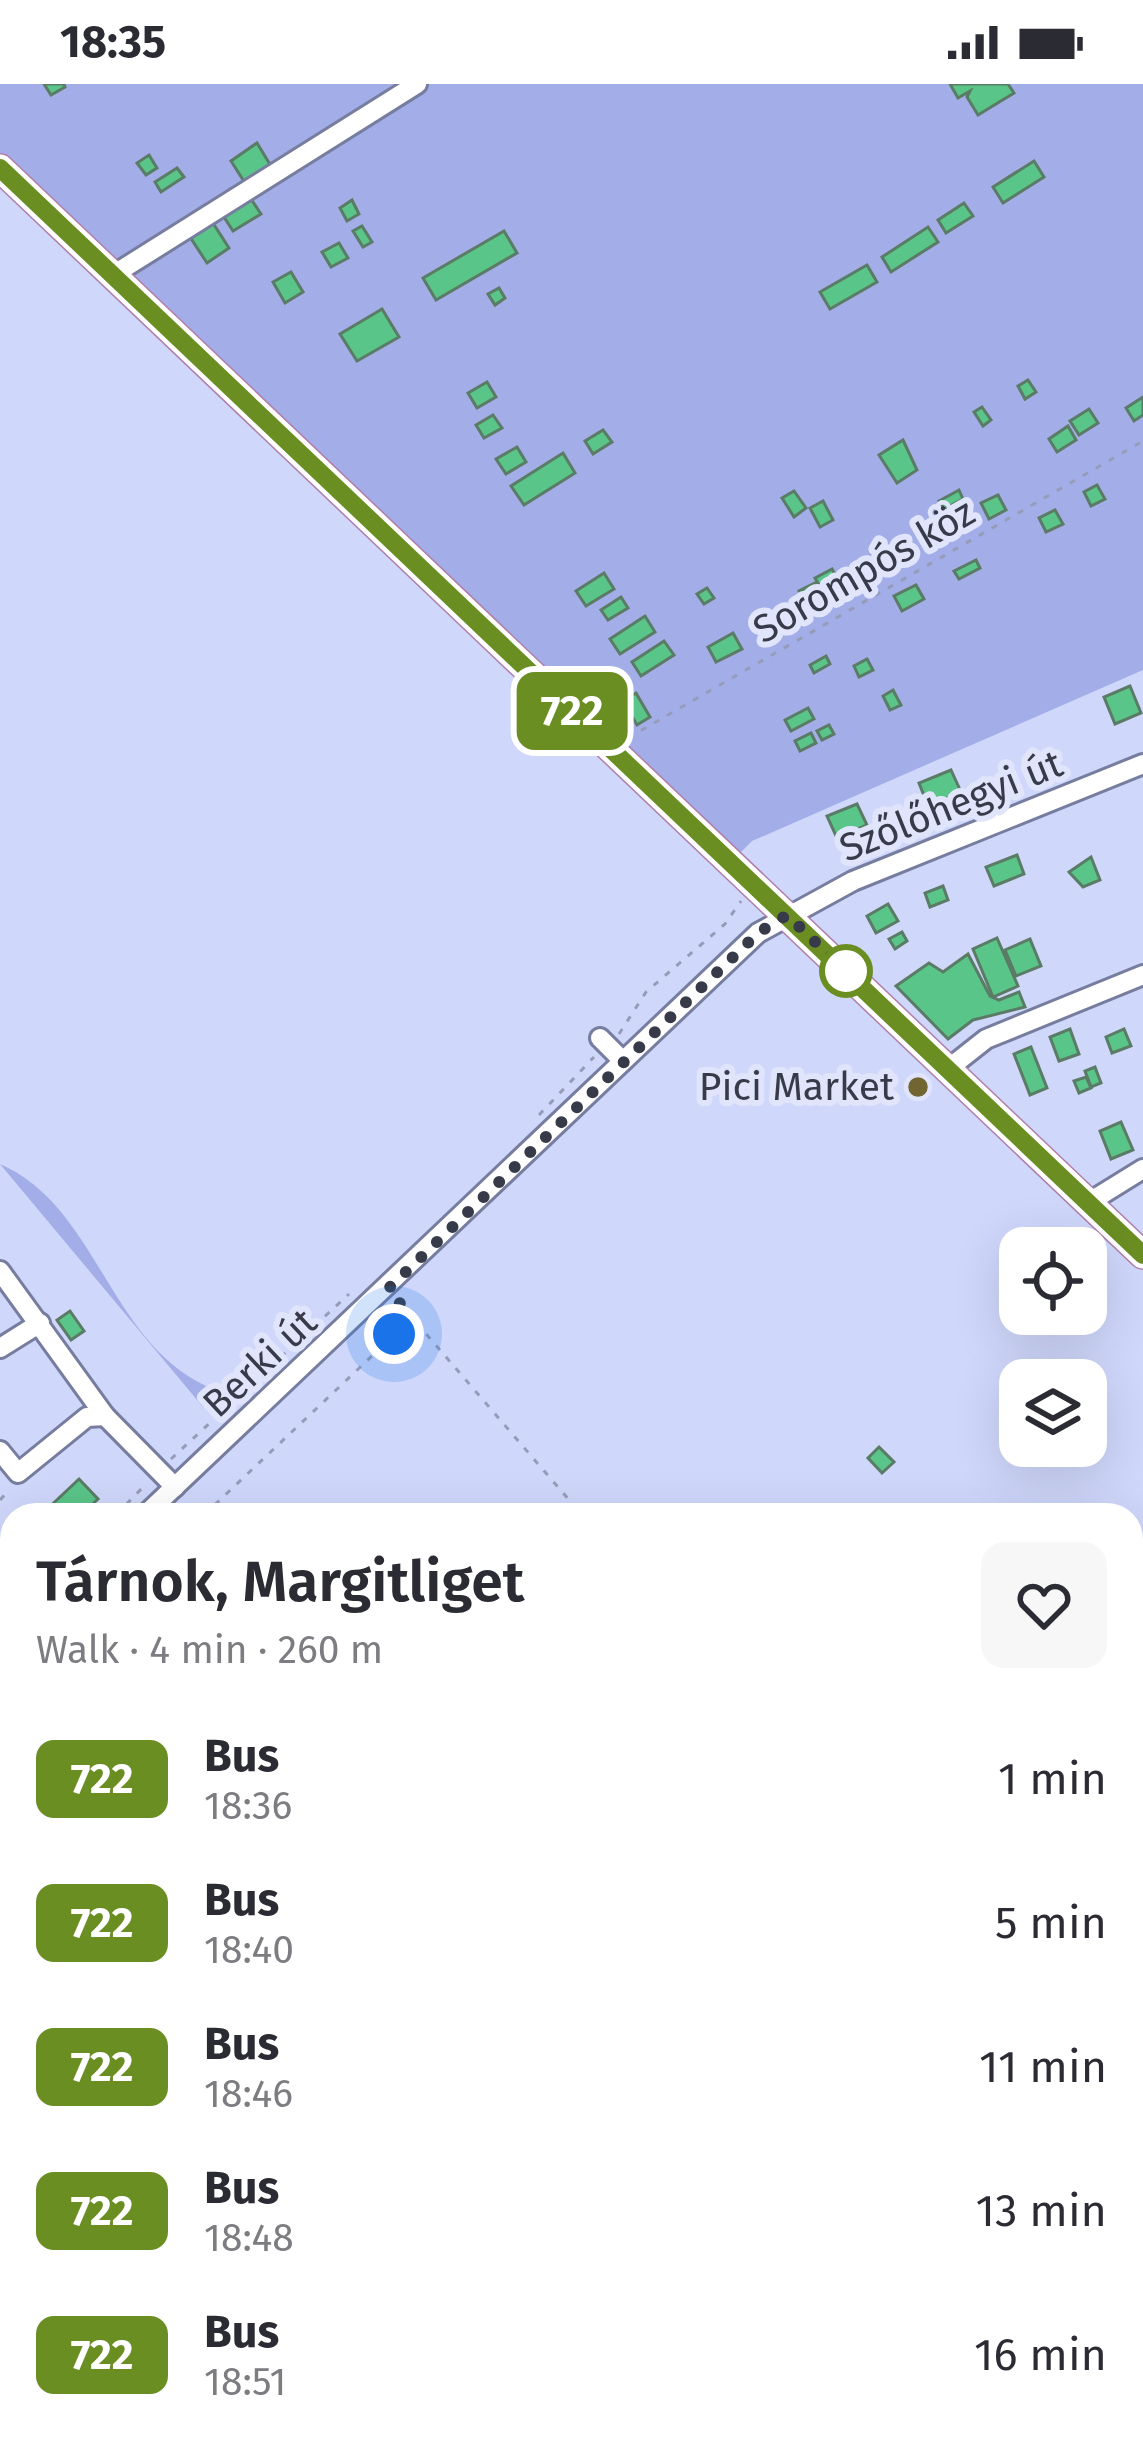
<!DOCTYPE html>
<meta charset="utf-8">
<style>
body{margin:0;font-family:"Fira Sans",sans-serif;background:#f7f7f7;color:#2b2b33;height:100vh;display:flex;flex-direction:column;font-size:45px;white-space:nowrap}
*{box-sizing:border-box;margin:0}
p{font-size:39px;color:#7c7c81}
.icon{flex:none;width:66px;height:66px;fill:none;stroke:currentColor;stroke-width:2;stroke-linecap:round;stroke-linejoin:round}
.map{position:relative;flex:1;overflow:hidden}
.sheet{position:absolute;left:0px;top:1419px;width:1143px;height:951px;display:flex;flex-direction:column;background:#fff;border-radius:36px 36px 0 0;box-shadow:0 12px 48px #0002}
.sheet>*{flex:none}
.badge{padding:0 24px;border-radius:18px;font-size:42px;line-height:78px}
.fabs{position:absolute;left:999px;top:1143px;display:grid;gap:24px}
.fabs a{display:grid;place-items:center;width:108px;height:108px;border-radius:24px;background:#fff;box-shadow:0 12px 48px #0002;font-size:60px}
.you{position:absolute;width:60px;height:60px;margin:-30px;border:9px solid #fff;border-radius:50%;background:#1a73e8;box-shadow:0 0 0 18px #1a73e833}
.map>.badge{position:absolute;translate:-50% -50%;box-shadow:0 0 0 6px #fff}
.round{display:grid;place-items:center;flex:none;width:126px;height:126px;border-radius:24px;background:#f7f7f7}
.headline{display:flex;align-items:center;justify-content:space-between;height:204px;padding:0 36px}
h1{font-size:57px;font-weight:600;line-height:90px}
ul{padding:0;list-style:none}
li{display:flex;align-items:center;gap:36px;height:144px;padding:0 36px}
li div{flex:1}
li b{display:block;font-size:45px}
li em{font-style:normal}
li .badge{min-width:132px;font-weight:700;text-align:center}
.status{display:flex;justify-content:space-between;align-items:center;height:84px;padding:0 60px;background:#fff;direction:ltr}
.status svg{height:33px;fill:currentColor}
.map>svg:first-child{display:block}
.green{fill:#a3aee8}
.building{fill:#5ac588;stroke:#5a7b65;stroke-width:3}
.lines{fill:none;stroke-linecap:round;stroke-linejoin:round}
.minor-casing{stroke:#777d9e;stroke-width:24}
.major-casing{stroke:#b17eaa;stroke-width:30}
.path{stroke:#969cb8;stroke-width:3;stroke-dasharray:6 9;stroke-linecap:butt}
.minor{stroke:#fff;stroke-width:18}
.major{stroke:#f7c8ec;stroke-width:24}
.line-casing{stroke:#fff;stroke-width:27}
.line{stroke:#6b8e23;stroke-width:18}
.walk{stroke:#373a48;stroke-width:12;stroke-dasharray:0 21.6}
.stop-dot{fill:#fff;stroke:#6b8e23;stroke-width:6}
.poi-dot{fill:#716532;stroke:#e0e5fb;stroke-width:4.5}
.labels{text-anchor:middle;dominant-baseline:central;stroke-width:12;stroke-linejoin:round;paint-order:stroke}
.street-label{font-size:39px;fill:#373a48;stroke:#e0e5fb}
.poi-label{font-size:39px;fill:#373a48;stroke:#e0e5fb;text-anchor:end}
</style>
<div class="status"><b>18:35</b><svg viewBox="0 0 49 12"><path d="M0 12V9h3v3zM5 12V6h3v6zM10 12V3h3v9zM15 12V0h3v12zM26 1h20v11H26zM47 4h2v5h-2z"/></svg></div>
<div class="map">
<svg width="1143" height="2369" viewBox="0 0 1143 2369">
<rect width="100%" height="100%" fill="#cfd7fb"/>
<g class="green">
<polygon points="0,0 1143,0 1143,586 752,757 725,784 0,100"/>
<path d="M 0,1080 C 97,1122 108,1256 206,1302 L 228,1299 L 203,1323 Z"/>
<polygon points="12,1591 12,1786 0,1797 0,1601"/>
</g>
<g class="building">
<polygon points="44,0 64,0 65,3 51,11"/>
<polygon points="950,0 1008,0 1014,9 978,31 967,13 970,7 958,14"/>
<polygon points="257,59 271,82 245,99 231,77"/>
<polygon points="149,71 157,84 146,91 137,79"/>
<polygon points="1034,77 1044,93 1003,119 993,103"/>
<polygon points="177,84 184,93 161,108 155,98"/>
<polygon points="249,112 261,130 233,147 222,130"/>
<polygon points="352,116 359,130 347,137 340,124"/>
<polygon points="964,119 973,132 946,149 938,136"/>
<polygon points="211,136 229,164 207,179 188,150"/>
<polygon points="362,142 372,158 363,163 353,147"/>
<polygon points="928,143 938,158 891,188 882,173"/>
<polygon points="504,147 517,169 436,216 423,194"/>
<polygon points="339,159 348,174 331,183 322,168"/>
<polygon points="867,181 877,198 830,225 820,208"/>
<polygon points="291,188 303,208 285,219 273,198"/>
<polygon points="499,204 505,214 495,221 488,210"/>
<polygon points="382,225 399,253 357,277 340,250"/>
<polygon points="1028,296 1036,308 1025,315 1018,302"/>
<polygon points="487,298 496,313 477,324 468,309"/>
<polygon points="1143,313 1143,331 1134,337 1126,324"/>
<polygon points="982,323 991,336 983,342 974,328"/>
<polygon points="1089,325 1098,339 1079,351 1070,337"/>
<polygon points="493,331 502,344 484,354 476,341"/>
<polygon points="1068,342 1076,356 1057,368 1049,355"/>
<polygon points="603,346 612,358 593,370 585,357"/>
<polygon points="903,356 917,386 897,399 879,371"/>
<polygon points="517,363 526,378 506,390 496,375"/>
<polygon points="563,369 575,389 524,421 511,402"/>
<polygon points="1097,401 1105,415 1091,422 1084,408"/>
<polygon points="959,406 963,415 944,425 939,417"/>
<polygon points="794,407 806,424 794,433 782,414"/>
<polygon points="998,411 1006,426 989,435 981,419"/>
<polygon points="823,417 833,436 820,443 810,424"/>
<polygon points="1055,426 1063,440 1046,448 1039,434"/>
<polygon points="976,476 980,484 959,495 954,487"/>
<polygon points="832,485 841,501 824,510 815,494"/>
<polygon points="604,489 614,505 586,522 576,507"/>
<polygon points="815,499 822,512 807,521 799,507"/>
<polygon points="916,501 924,515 902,527 894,512"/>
<polygon points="707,504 714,514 704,520 697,510"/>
<polygon points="621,513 628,524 608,536 601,526"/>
<polygon points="645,532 655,548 620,570 610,555"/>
<polygon points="733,549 742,565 716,578 708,563"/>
<polygon points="664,557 674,571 641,592 632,578"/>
<polygon points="826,572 830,580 814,589 810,581"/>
<polygon points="867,575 873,586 859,593 854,582"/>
<polygon points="1130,602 1141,629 1115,640 1104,613"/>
<polygon points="893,606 901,621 890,626 883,612"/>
<polygon points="636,609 650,633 637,641 623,617"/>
<polygon points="808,624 814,635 791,647 785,636"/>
<polygon points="829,641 834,650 822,656 817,647"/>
<polygon points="811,649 816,659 800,667 795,657"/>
<polygon points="951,686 961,708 940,717 942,724 931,729 919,699"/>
<polygon points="857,720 867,741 837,754 827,732"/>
<polygon points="1017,771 1024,790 994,802 986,783"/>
<polygon points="1091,773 1100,796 1083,803 1069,788"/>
<polygon points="943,802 948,816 930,823 925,809"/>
<polygon points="888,820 898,837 876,849 867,832"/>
<polygon points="902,848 907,857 895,865 889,855"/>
<polygon points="997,854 1018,902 993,913 973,865"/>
<polygon points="1030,855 1041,882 1016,892 1005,866"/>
<polygon points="968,870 990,912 999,916 1019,908 1025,923 973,936 948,955 896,902 929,879 943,888"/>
<polygon points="1070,945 1079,970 1059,977 1050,953"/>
<polygon points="1124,945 1131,962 1112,969 1106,953"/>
<polygon points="1031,963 1047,1004 1030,1011 1014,970"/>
<polygon points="1095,983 1101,999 1091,1003 1085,987"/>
<polygon points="1086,993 1091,1004 1079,1009 1074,997"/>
<polygon points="1121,1038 1133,1066 1111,1075 1100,1047"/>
<polygon points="70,1227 84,1247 71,1256 57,1236"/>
<polygon points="879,1363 894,1378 882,1389 868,1374"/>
<polygon points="79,1395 98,1415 81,1431 41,1431"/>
<polygon points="12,1470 12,1497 0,1509 0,1482"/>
<polygon points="11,2024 12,2025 12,2049 0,2035"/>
<polygon points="0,2037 12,2050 12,2064 0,2074"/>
<polygon points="1139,2048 1143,2053 1143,2071 1131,2057"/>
<polygon points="12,2082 12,2109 10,2110 0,2092"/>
<polygon points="12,2246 12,2282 10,2283 0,2271 0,2255"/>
<polygon points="236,2358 277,2358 273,2369 225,2369"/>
</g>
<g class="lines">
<g class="minor-casing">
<g id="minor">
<polyline points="113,191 417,0"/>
<polyline points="600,954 623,977"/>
<polyline points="948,985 986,955 1143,891"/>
<polyline points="1088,1119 1143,1085"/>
<polyline points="0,1187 105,1332 175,1403"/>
<polyline points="0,1264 40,1239"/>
<polyline points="0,1367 18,1389 87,1333 105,1332"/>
<polyline points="145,1431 758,849 853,797 1143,680"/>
<polyline points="0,1569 12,1557"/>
<polyline points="0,2161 12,2176"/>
<polyline points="161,2358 170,2369"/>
</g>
</g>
<g class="major-casing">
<polyline id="major" points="0,84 1143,1171"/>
</g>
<g class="path">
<polyline points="628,654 1143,357"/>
<polyline points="619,950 646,908 725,840 741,817"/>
<polyline points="539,1031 594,973"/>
<polyline points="397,1216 582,1431"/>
<polyline points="171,1375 349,1210"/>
<polyline points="0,1416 9,1406"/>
<polyline points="116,1431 147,1399"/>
<polyline points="204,1431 411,1235"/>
<polyline points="0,1529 12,1521"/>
<polyline points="1131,1951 1135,1947"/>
<polyline points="1131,2033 1143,2027"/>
<polyline points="316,2369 325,2358"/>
</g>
<use href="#minor" class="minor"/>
<use href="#major" class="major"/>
</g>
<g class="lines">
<g class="line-casing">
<polyline id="line" points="0,84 1143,1171"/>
</g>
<use href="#line" class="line"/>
<polyline class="walk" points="394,1250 412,1234 388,1205 758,849 787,831 851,892 846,887"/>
</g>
<circle class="stop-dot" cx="846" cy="887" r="24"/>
<circle class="poi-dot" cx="918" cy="1003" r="12"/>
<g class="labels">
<g class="street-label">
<text transform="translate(864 487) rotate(-30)">Sorompós köz</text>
<text transform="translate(951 722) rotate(-22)">Szőlőhegyi út</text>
<text transform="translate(260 1279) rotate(-43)">Berki út</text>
</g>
<g class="poi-label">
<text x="894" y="1003">Pici Market</text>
</g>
</g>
</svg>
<div class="fabs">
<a><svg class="icon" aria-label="locate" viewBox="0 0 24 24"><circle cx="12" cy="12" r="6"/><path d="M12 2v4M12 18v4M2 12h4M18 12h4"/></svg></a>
<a><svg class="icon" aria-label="layers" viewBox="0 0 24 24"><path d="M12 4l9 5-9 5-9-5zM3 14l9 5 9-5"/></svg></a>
</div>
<div class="you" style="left:394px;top:1250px"></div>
<b class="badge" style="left:572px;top:627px;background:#6b8e23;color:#fff">722</b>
<section class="sheet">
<div class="headline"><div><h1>Tárnok, Margitliget</h1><p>Walk · 4 min · 260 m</p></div><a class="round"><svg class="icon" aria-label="heart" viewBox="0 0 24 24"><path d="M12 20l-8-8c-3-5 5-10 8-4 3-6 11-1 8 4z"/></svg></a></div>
<ul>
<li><span class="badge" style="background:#6b8e23;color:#fff">722</span><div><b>Bus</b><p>18:36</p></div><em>1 min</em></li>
<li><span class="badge" style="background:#6b8e23;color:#fff">722</span><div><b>Bus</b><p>18:40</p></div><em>5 min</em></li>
<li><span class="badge" style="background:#6b8e23;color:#fff">722</span><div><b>Bus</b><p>18:46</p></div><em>11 min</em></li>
<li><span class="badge" style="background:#6b8e23;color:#fff">722</span><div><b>Bus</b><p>18:48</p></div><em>13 min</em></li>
<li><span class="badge" style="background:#6b8e23;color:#fff">722</span><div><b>Bus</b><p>18:51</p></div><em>16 min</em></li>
</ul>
</section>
</div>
